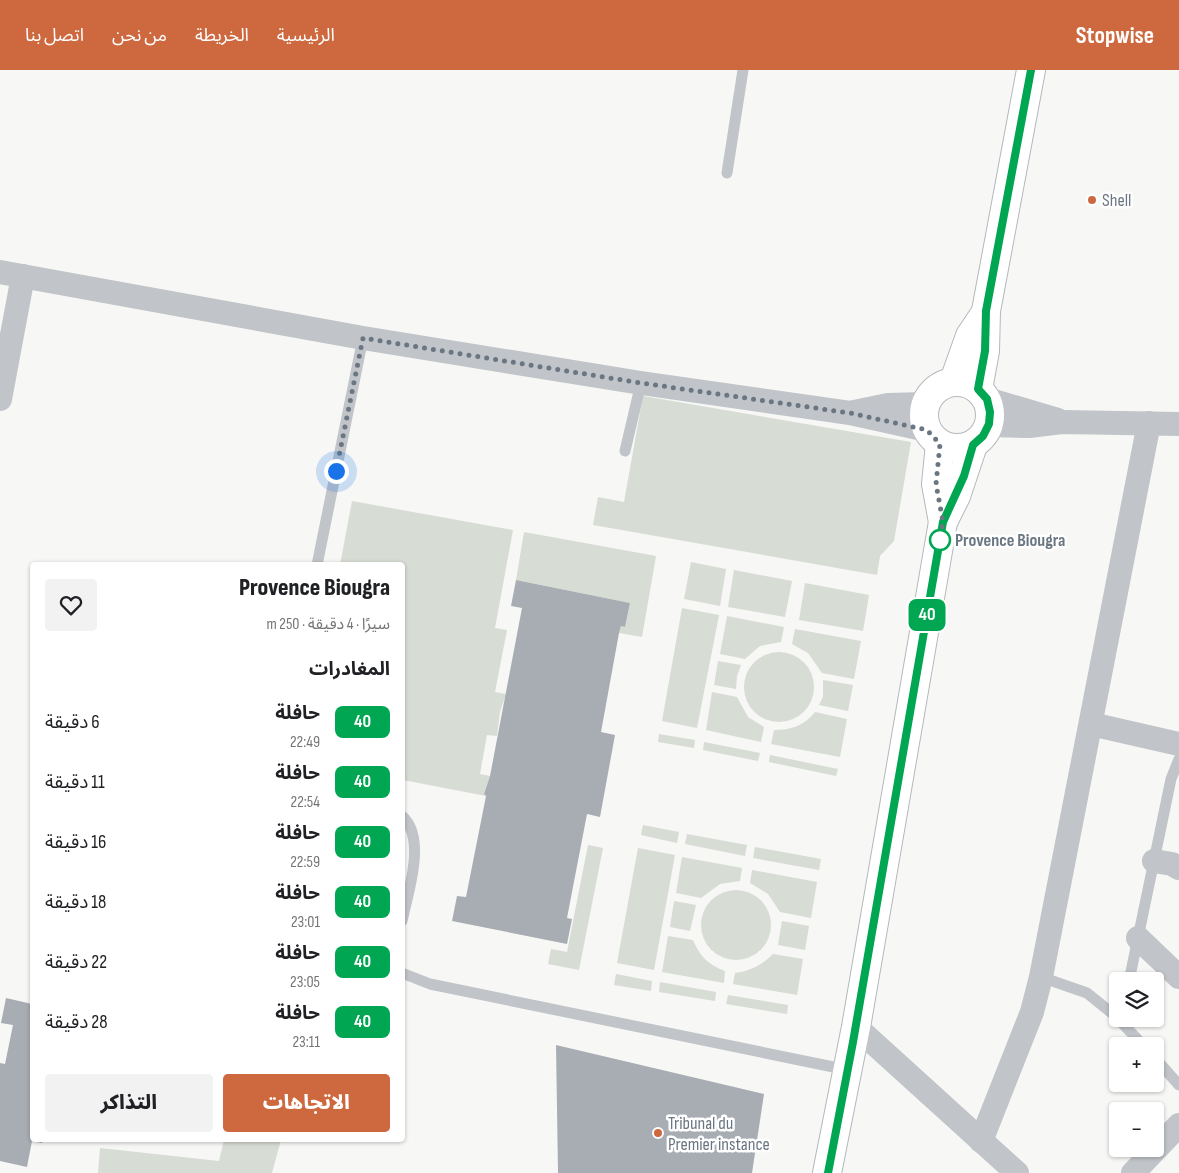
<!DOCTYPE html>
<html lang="ar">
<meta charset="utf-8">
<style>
body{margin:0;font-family:"Sofia Sans Condensed","Noto Sans Arabic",sans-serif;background:#f2f2f2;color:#202124;direction:rtl;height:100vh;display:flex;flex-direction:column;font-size:19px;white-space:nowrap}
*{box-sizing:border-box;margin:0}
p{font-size:16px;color:#757577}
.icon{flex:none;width:28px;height:28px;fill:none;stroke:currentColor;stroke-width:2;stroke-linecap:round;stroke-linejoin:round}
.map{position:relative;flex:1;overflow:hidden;direction:ltr}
.panel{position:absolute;left:30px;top:492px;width:375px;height:580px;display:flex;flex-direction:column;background:#fff;border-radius:5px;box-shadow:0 1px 4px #0004;direction:rtl}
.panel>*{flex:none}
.badge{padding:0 10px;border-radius:8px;font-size:18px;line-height:32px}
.controls{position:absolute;left:1109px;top:902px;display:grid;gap:10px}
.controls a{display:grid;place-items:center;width:55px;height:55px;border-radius:5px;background:#fff;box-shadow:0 1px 4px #0004;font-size:25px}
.you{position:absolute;width:25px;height:25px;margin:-12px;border:4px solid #fff;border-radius:50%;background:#1a73e8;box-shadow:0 0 0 8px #1a73e833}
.map>.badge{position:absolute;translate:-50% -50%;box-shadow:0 0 0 2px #fff}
h2{padding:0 15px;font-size:19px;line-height:45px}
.round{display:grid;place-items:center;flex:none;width:52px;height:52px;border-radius:5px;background:#f2f2f2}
.head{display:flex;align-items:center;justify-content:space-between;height:85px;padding:0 15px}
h1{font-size:24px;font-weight:800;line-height:38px}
.cta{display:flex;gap:10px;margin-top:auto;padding:10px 15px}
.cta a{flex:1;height:58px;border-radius:5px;background:#ce683e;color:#fff;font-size:20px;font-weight:800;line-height:58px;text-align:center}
.cta a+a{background:#f2f2f2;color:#202124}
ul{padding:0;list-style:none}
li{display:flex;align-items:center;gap:15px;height:60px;padding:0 15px}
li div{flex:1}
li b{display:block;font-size:19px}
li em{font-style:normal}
li .badge{min-width:55px;font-weight:700;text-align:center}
header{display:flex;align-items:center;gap:30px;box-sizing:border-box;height:70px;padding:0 25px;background:#ce683e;color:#fff}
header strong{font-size:24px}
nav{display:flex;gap:28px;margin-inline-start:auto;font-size:18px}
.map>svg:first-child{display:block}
.green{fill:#d7dcd4}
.building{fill:#a7adb3}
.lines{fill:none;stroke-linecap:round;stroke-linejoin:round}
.secondary-casing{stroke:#b4b8bc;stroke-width:30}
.lane{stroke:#c1c4c8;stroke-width:11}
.street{stroke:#c1c4c8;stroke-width:24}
.secondary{stroke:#fff;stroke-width:28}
.line-casing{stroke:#fff;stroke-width:11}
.line{stroke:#00a651;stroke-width:8}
.walk{stroke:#6a7682;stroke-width:5;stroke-dasharray:0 9}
.poi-dot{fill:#ce683e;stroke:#fff;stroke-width:2}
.stop-dot{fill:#fff;stroke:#00a651;stroke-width:2.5}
.labels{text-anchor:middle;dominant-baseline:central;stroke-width:5;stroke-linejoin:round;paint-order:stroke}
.poi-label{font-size:18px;fill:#6a7682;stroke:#fff;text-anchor:start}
.stop-label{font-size:18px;font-weight:bold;fill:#6a7682;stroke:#fff;text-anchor:start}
</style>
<header>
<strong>Stopwise</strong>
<nav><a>الرئيسية</a><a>الخريطة</a><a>من نحن</a><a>اتصل بنا</a></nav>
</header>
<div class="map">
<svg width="1179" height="1103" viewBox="0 0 1179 1103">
<rect width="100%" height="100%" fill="#f7f7f5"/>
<g class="green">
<polygon points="643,326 911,372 894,471 880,486 877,505 593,455 598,427 624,432"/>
<polygon points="352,431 513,460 495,558 507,560 495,622 506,624 500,642 497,666 487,665 480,704 490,706 484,724 486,726 403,710 402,495 340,495"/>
<polygon points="524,462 656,486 642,567 619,563 621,556 625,557 630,533 516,510"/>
<polygon points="691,492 726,499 720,536 684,529"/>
<polygon points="734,500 792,511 785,547 728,537"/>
<polygon points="805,513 869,525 863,561 799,550"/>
<polygon points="682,538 719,545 697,658 662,651"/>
<polygon points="727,546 784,557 781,572 760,576 745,589 720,584"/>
<polygon points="795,559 861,571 854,609 822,603 808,583 792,574"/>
<circle cx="779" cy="617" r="35"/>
<polygon points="718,591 741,595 737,606 736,619 714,615"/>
<polygon points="823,610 853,615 848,641 819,635 823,627"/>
<polygon points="712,622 737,627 748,647 764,657 761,672 706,660"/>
<path d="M 815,642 L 847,649 L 840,687 L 771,674 L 774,660 C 791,660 804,656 815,642 Z"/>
<polygon points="659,664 695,670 694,678 658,672"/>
<polygon points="704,672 760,683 758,691 703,680"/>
<polygon points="770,685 838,699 836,706 769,692"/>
<polygon points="643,755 679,762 677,773 641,765"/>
<polygon points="687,764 747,775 745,786 685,774"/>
<polygon points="588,775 603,778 579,900 548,894 551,879 567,882"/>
<polygon points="755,777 821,789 819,800 753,788"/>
<polygon points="638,778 675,785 654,900 617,893"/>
<polygon points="682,787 742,798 740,811 720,814 701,828 676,823"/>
<polygon points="752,800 817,812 811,848 780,842 768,824 750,813"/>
<circle cx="736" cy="855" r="35"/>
<polygon points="674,831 696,835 690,861 670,857"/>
<polygon points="782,851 809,856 805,880 778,875"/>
<path d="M 668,866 L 693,870 C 700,887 709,895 725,901 L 724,913 L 662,902 Z"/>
<path d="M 773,884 L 803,889 L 797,925 L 733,914 L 735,903 C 751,901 762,895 773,884 Z"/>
<polygon points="616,904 652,911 651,921 614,915"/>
<polygon points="660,912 716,922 715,931 659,922"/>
<polygon points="728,925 788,935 787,944 726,934"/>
<polygon points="224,1070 281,1070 272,1103 98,1103 100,1078 219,1091"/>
</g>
<g class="building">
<polygon points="516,510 630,533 625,557 621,556 619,563 601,662 615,665 600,747 587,744 567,848 572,849 567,874 452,851 457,826 466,827 486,726 484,724 490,706 522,538 511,536"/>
<polygon points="6,928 32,934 32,1070 43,1070 42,1073 32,1071 27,1097 0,1091 0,993 5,994 13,955 1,953"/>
<polygon points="556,975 764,1024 752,1103 558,1103"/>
</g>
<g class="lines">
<g class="secondary-casing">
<g id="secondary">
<polyline points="954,311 970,266 984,245"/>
<circle cx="957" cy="345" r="33"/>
<polyline points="978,319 985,281 986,241 1031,0"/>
<polyline points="940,374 936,414 943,452"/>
<polyline points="827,1103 856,957 943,452 956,426 973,375"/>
</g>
</g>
<g class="lane">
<polyline points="727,103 743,0"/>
<polyline points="625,381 641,313"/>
<polyline points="317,495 363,268"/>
<path d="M 402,746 C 427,768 408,822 402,851"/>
<polyline points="402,903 430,914 848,1000"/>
<polyline points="1041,907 1087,923 1118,948"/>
<polyline points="1129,911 1171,709 1179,689"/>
<polyline points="1118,949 1144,976"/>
<polyline points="1155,988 1179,1015"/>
</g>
<g class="street">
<polyline points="0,202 363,268 641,313 850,343 927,360"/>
<polyline points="0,329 23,206"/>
<polyline points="987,329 1058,350"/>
<polyline points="854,342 888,335 925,334"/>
<polyline points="989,355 1029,356 1062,352 1179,354"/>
<polyline points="1091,654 1179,674"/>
<polyline points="1154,791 1172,794 1179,798"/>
<polyline points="1138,868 1179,907"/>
<polyline points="856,957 1017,1103"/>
<polyline points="981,1071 1032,942 1041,907 1149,353"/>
<polyline points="1133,1103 1179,1055"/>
</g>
<use href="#secondary" class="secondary"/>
</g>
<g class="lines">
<g class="line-casing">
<polyline id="line" points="828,1103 853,972 943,452 964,406 973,375 983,366 989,354 990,342 987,329 978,319 985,281 986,241 1031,0"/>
</g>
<use href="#line" class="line"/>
<polyline class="walk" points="336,401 363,268 641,313 850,343 927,360 940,374 936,414 943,452 940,472 940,470"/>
</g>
<g class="poi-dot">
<circle cx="1092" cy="130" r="5"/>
<circle cx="658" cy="1063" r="5"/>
</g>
<circle class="stop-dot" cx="940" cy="470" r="10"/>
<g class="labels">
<g class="poi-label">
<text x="1102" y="130">Shell</text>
<text x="668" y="1053">Tribunal du<tspan x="668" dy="21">Premier instance</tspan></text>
</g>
<g class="stop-label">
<text x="955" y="470">Provence Biougra</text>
</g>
</g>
</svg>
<div class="controls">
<a><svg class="icon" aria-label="layers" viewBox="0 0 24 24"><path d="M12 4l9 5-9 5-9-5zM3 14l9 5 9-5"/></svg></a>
<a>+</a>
<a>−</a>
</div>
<div class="you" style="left:336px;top:401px"></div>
<b class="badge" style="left:927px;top:545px;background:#00a651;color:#fff">40</b>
<section class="panel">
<div class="head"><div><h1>Provence Biougra</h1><p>سيرًا · 4 دقيقة · 250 m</p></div><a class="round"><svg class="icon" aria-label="heart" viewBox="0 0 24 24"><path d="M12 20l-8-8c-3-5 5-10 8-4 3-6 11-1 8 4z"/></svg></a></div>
<h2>المغادرات</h2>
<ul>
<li><span class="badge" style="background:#00a651;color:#fff">40</span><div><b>حافلة</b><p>22:49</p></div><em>6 دقيقة</em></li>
<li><span class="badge" style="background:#00a651;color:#fff">40</span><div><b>حافلة</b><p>22:54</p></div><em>11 دقيقة</em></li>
<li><span class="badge" style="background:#00a651;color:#fff">40</span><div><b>حافلة</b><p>22:59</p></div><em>16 دقيقة</em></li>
<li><span class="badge" style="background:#00a651;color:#fff">40</span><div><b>حافلة</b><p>23:01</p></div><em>18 دقيقة</em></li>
<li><span class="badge" style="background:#00a651;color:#fff">40</span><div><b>حافلة</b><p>23:05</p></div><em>22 دقيقة</em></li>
<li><span class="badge" style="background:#00a651;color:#fff">40</span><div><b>حافلة</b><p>23:11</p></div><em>28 دقيقة</em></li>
</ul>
<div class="cta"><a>الاتجاهات</a><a>التذاكر</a></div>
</section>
</div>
